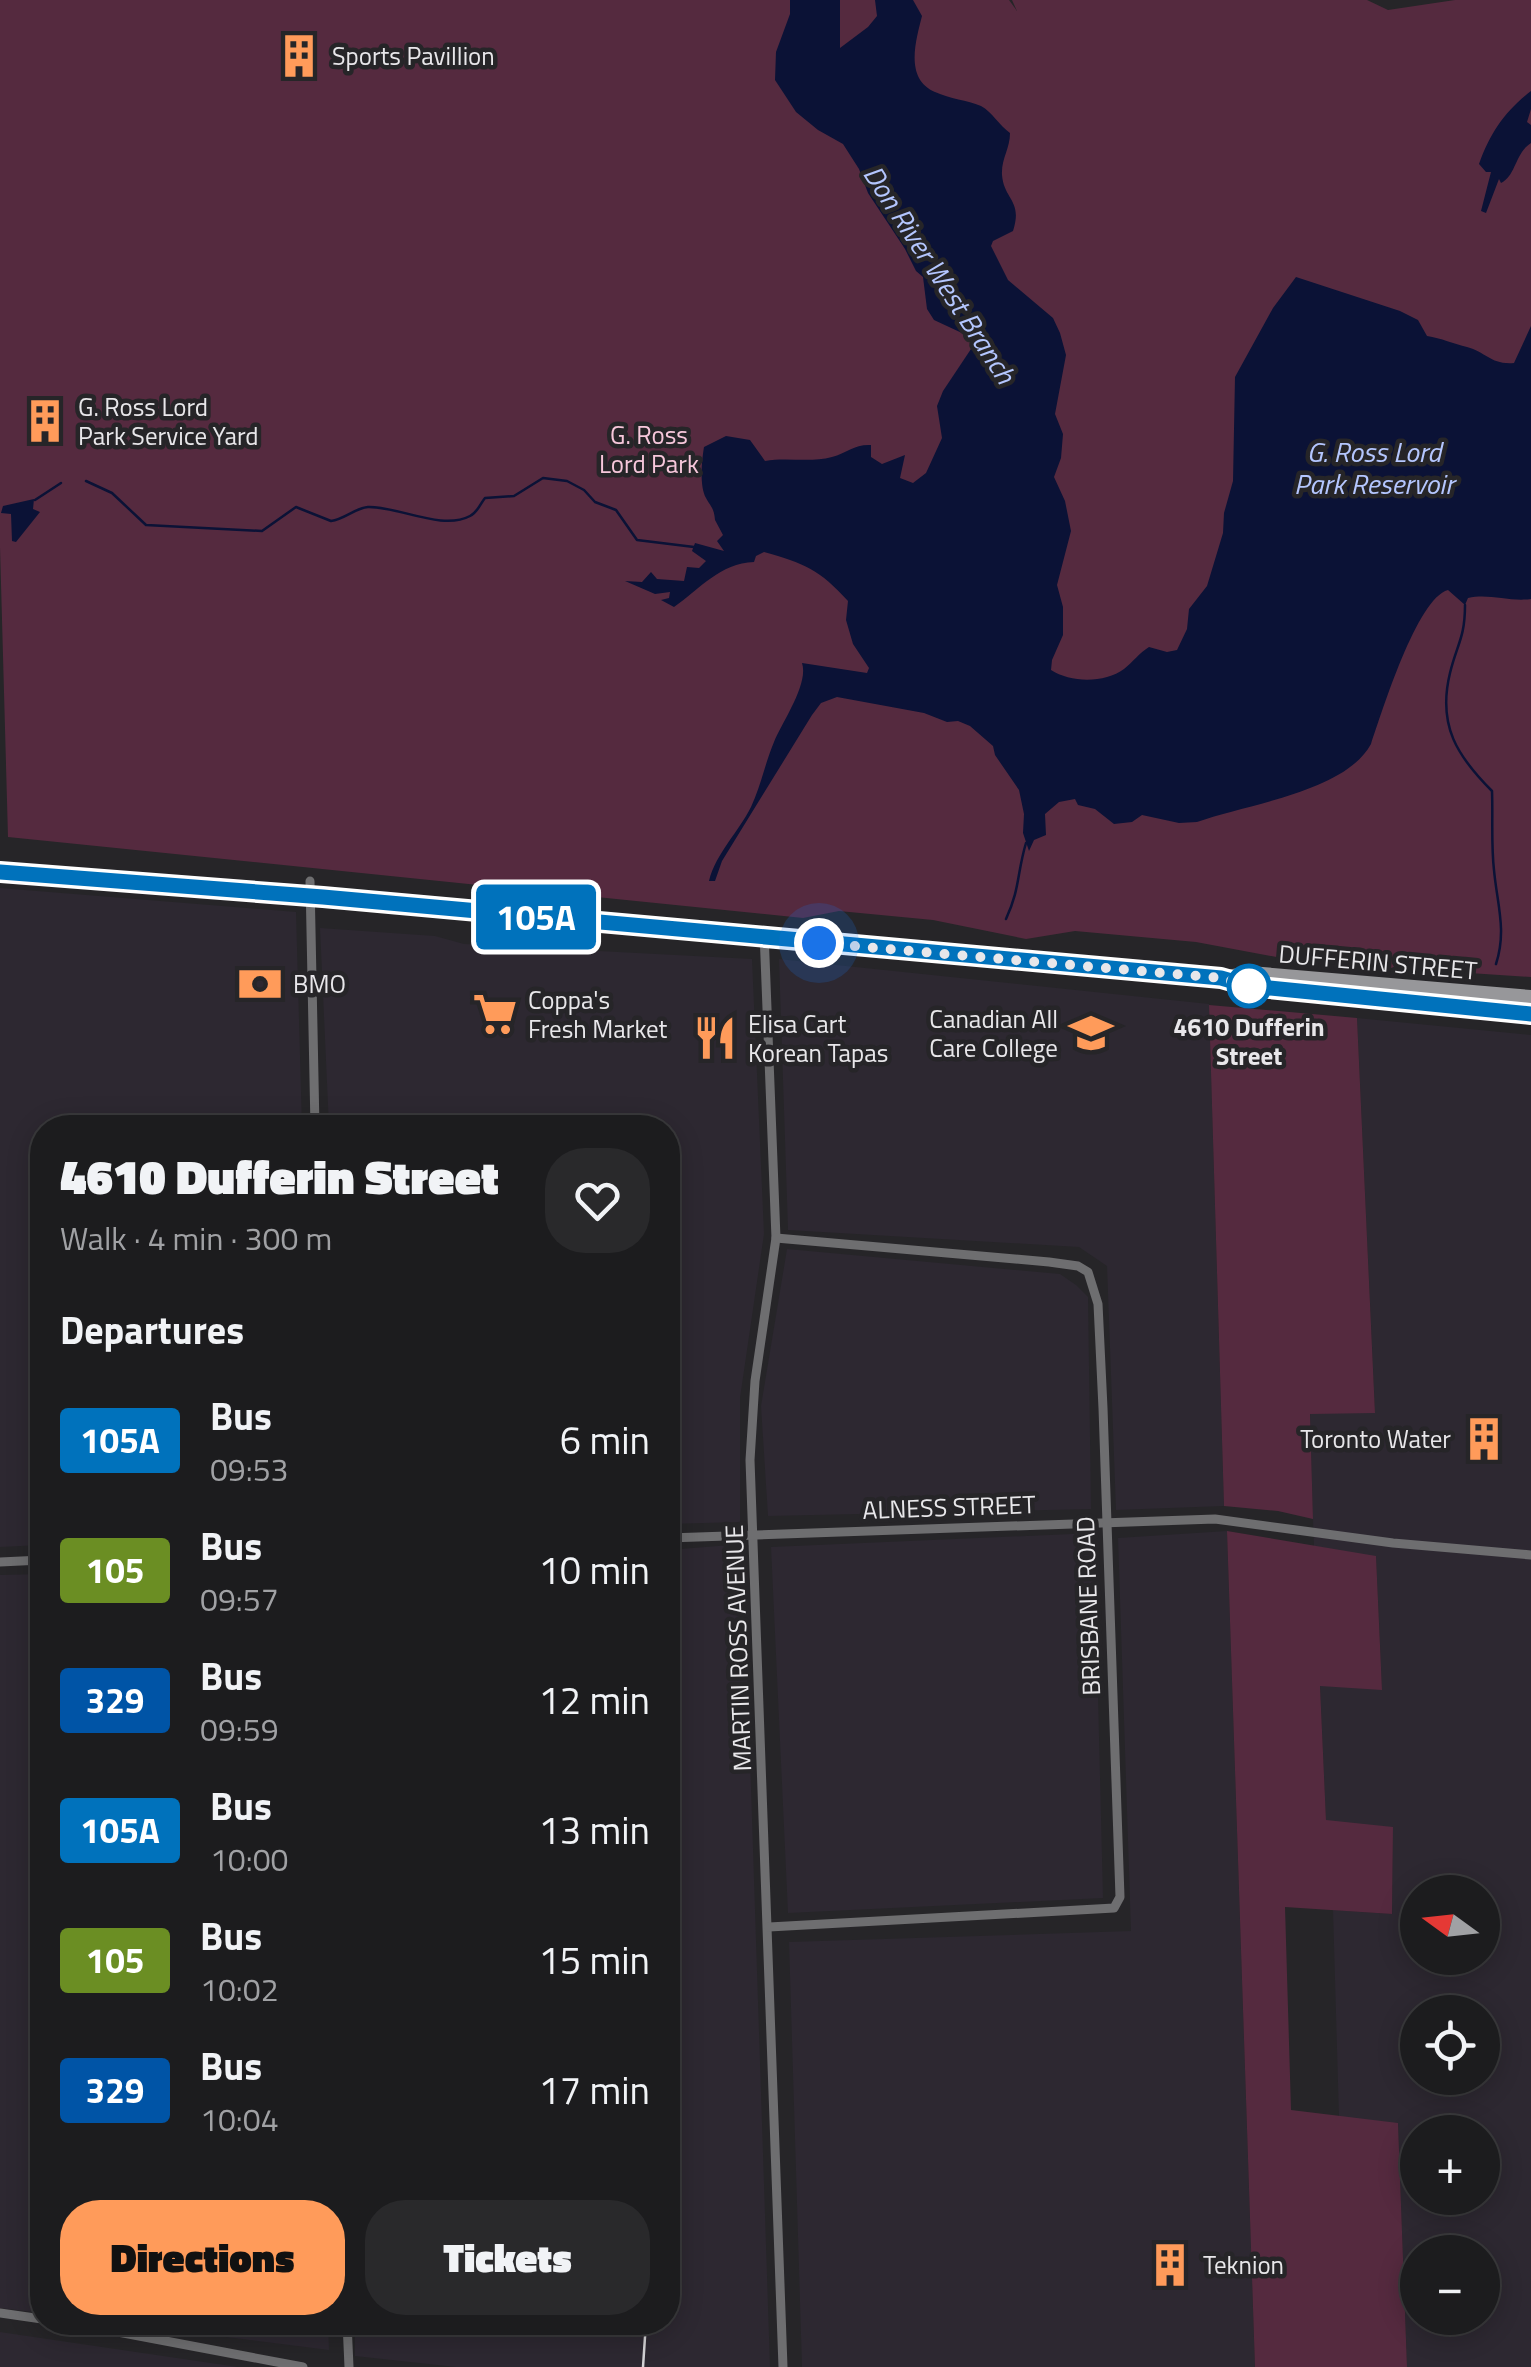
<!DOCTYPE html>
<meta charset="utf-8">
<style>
body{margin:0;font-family:"Titillium Web",sans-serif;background:#29292b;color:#f1f3f6;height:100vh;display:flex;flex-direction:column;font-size:38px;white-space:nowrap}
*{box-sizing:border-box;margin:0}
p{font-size:32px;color:#a0a1a4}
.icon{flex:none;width:55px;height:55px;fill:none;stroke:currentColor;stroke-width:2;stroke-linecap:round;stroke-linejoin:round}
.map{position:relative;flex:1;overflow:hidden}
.details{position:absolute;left:30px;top:1115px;width:650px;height:1220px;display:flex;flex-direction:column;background:#1c1c1e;border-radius:40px;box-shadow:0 5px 25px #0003,0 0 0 2px #3a3a3c}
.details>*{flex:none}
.badge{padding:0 20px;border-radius:8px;font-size:35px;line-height:65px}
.needle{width:65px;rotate:285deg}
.tools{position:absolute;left:1400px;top:1875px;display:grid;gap:20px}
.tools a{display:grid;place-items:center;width:100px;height:100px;border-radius:50%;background:#1c1c1e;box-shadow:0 5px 25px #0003,0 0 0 2px #3a3a3c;font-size:50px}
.you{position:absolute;width:50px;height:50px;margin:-25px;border:8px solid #fff;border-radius:50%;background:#1a73e8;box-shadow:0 0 0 15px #1a73e833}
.map>.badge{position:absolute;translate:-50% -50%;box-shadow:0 0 0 5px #fff}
h2{padding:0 30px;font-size:38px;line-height:90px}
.round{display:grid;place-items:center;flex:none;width:105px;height:105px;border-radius:40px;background:#29292b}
.overview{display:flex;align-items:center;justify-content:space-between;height:170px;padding:0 30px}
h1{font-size:48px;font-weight:800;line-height:75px}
.cta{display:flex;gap:20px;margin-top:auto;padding:20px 30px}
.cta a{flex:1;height:115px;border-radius:40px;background:#ff9b5a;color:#111;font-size:40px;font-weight:800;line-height:115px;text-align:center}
.cta a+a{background:#29292b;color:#f1f3f6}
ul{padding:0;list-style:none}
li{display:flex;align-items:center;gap:30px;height:130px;padding:0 30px}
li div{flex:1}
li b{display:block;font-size:38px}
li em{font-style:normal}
li .badge{min-width:110px;font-weight:700;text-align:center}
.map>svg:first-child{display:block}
.built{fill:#2d2831;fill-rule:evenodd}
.green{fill:#552a3f}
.water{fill:#0b1236}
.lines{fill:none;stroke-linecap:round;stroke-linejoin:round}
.stream{stroke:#0b1236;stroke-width:2.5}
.minor{stroke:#6e6e70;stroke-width:9}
.secondary{stroke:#97979a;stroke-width:14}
.rail{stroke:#d3d2d5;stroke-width:2.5}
.line-casing{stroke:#fff;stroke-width:22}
.line{stroke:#0072bc;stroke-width:15}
.walk{stroke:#e8e7ea;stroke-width:10;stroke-dasharray:0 18}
.stop-dot{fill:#fff;stroke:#0072bc;stroke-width:5}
.labels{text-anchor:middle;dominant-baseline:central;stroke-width:9;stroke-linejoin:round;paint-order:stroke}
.poi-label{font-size:25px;fill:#e8e7ea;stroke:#262528;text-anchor:start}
.park-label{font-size:25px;fill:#f7c7db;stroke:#262528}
.street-label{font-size:25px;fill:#e8e7ea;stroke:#262528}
.stop-label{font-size:25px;font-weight:bold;fill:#e8e7ea;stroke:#262528}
.water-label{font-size:28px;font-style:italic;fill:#b4c6fe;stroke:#262528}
</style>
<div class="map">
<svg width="1531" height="2367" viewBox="0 0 1531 2367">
<rect width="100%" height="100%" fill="#262528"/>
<g class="built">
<polygon points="0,888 296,912 302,1127 42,1128 42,1545 0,1547"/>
<polygon points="320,928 435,936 464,944 752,959 764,1234 740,1398 740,1522 668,1524 668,1128 329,1127"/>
<polygon points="779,959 1209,1004 1224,1506 1116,1510 1107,1266 1079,1247 788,1230"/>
<path d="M 1357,1018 L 1531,1035 L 1531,2367 L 1407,2367 L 1398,2124 L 1339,2117 L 1333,1910 L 1392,1914 L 1393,1828 L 1326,1821 L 1320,1685 L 1382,1689 L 1376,1557 L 1314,1546 L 1313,1519 L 1310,1413 L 1375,1412 ZM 1418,1892 L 1482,1892 L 1482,1958 L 1418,1958 ZM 1418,2012 L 1482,2012 L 1482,2078 L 1418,2078 ZM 1418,2132 L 1482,2132 L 1482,2198 L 1418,2198 ZM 1418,2252 L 1482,2252 L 1482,2318 L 1418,2318 Z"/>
<polygon points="787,1249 1060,1274 1076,1285 1088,1297 1091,1509 768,1516 761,1406"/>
<polygon points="1227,1531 1255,2367 802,2367 789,1942 1131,1931 1118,1538"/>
<polygon points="1094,1533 1103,1898 788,1913 771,1547"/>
<polygon points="743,1544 770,2367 456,2367 355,2356 355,2323 668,2322 668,1550"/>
<polygon points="42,1574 42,2313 0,2308 0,1575"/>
<polygon points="117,2323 328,2323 329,2350"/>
<polygon points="0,2332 238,2367 0,2367"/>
</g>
<g class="green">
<polygon points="0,0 1009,0 1017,11 1012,0 1367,0 1388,10 1455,0 1531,0 1531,977 1303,962 1196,942 1075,931 1026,939 933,920 839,911 803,918 8,837 0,547"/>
<polygon points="1209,1005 1357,1018 1375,1413 1310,1414 1313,1519 1278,1511 1224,1506"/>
<polygon points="1227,1531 1376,1556 1382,1690 1320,1686 1326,1820 1393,1827 1392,1914 1285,1907 1291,2110 1398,2123 1407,2367 1255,2367"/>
</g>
<g class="water">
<path d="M 790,0 L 840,0 L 840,48 L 868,27 L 877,16 L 875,0 L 913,0 L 922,16 C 916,40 904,79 935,92 C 950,99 967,100 981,106 C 992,112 1000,126 1010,133 C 1010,149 1001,159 1002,175 C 1004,200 1023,200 1013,231 L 993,241 L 991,246 L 1008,280 L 1053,318 L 1060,333 L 1066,355 L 1055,414 L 1063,434 L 1061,458 L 1054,477 L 1065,501 L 1071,531 L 1057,585 L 1063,607 L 1063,635 L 1052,660 L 1051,670 C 1071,683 1105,683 1124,669 C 1133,662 1139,653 1149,647 L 1167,652 L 1177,650 L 1187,629 L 1189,609 L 1207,586 L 1223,533 L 1224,513 L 1233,481 L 1235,377 L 1273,308 L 1296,277 L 1400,311 L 1418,320 L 1427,336 C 1441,338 1454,344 1467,347 C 1486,352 1491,365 1514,363 L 1531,326 L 1531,599 C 1509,602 1489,593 1468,598 L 1465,605 L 1448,590 C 1417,598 1382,712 1371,744 C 1345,792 1247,804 1197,822 L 1179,823 L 1142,815 L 1132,822 L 1114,824 L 1095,809 L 1078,805 L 1075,799 L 1059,802 L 1045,814 L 1046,835 L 1034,840 L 1029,851 L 1023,833 L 1024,814 L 1019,790 L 995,755 L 993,746 L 970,726 L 958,721 L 947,722 L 924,713 L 837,697 L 821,703 L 812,715 L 722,861 L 715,881 L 709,881 C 716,853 738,833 751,807 C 761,786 765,763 774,742 C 782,722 809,684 802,663 L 867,673 L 869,668 L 853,644 L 846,620 L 848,601 C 820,570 804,563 764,552 L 756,556 L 754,562 C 720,563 700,589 674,607 L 661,600 L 669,598 L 670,592 L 655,594 L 625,581 L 642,582 L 651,572 L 657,579 L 684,581 L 687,567 L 699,568 L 706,561 L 692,551 L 695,543 L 724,551 L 717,541 L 723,535 L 715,520 C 714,508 711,507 706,498 C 699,486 702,459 704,447 L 726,436 L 750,440 L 765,461 C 787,457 810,463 832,457 C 847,453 855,444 871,445 L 871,457 L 882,464 L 905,455 L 900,478 L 913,483 L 926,473 L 942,438 L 937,406 L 943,391 L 977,340 L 934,320 L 927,309 L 923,277 L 916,271 L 905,249 L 868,193 L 859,169 L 843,144 L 818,130 L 796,112 L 775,80 L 776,52 L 790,14 Z"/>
<path d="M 1531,91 L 1531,109 L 1527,122 L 1531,125 L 1531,143 C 1515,153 1516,176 1501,183 L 1499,179 L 1486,213 L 1481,211 L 1491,172 L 1486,172 L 1479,164 C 1490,133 1505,111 1531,91 Z"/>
<polygon points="34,499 33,509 40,512 16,542 12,541 11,514 1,513 3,506"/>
</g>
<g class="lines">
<g class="stream">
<path d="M 86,481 L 112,493 L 146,525 L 262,531 L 296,507 L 331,521 C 345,519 355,508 368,507 C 398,506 442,531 470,516 C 478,512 480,504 485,498 L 514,496 L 543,478 L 567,481 L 584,490 L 595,502 L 616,510 L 637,540 L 694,547"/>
<polyline points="35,500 61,483"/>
<path d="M 1465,605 C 1465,638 1457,644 1450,673 C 1437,726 1458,757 1492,791 C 1493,818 1491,844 1494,870 C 1497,904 1507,930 1496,964"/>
<path d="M 1006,919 C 1020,889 1017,873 1026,843"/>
</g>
<g class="minor">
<polyline points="310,881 315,1128"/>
<polyline points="764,932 776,1238 755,1381 750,1460 783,2367"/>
<polyline points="668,1538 1215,1519 1393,1543 1531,1555"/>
<polyline points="0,1562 42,1560"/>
<polyline points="769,1927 1114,1908 1120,1897 1103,1408 1098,1304 1088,1272 1078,1266 1049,1262 776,1238"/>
<polyline points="0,2313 42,2319"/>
<polyline points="65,2322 303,2367"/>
<polyline points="347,2322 349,2367"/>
</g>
<g class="secondary">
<polyline points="0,872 310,896 1221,978 1249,986 1531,1014"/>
<polyline points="1228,977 1250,973 1531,997"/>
</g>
<polyline class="rail" points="643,2367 646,2322"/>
</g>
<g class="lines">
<g class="line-casing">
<polyline id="line" points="0,872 323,897 1221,978 1249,986 1531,1014"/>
</g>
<use href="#line" class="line"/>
<polyline class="walk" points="819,943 1221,978 1249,986"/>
</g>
<defs>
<g id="building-bare" transform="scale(3.45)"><path d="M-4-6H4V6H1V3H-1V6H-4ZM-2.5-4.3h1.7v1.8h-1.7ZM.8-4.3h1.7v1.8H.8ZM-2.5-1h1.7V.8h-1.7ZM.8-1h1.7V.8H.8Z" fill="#ff9b5a" stroke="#262528" stroke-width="2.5" paint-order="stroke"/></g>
<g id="bank-bare" transform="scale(3.45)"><path d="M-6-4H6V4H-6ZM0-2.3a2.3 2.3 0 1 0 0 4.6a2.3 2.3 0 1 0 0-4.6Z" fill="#ff9b5a" stroke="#262528" stroke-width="2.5" paint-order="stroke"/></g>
<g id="supermarket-bare" transform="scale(3.45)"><path d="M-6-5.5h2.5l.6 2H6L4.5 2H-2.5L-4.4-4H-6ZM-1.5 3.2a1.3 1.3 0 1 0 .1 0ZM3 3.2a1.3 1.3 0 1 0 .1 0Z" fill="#ff9b5a" stroke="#262528" stroke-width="2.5" paint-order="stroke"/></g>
<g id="university-bare" transform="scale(3.45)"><path d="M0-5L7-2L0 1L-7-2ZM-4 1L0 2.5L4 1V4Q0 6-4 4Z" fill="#ff9b5a" stroke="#262528" stroke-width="2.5" paint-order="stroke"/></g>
<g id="restaurant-bare" transform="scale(3.45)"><path d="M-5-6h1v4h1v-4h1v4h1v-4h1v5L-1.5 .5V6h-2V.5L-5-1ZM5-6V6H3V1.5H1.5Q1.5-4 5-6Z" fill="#ff9b5a" stroke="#262528" stroke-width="2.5" paint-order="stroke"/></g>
</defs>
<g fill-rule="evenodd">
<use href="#building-bare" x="299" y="56"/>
<use href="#building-bare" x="45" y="421"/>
<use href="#bank-bare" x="260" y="984"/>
<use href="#supermarket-bare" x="495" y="1014"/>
<use href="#university-bare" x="1091" y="1033"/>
<use href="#restaurant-bare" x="715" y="1038"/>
<use href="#building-bare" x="1484" y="1439"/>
<use href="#building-bare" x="1170" y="2265"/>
</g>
<circle class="stop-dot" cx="1249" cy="986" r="20"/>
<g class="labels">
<g class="poi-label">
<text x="332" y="56">Sports Pavillion</text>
<text x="78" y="407">G. Ross Lord<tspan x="78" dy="29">Park Service Yard</tspan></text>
<text x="293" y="984">BMO</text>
<text x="528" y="1000">Coppa's<tspan x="528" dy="29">Fresh Market</tspan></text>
<text x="1058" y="1019" text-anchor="end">Canadian All<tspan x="1058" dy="29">Care College</tspan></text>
<text x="748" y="1024">Elisa Cart<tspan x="748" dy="29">Korean Tapas</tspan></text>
<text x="1451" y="1439" text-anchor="end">Toronto Water</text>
<text x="1203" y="2265">Teknion</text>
</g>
<g class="park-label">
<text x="649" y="435">G. Ross<tspan x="649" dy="29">Lord Park</tspan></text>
</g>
<g class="street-label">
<text transform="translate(1378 962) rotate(5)">DUFFERIN STREET</text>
<text transform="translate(949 1507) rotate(-2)">ALNESS STREET</text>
<text transform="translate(1088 1606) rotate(-92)">BRISBANE ROAD</text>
<text transform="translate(738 1648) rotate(-92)">MARTIN ROSS AVENUE</text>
</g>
<g class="stop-label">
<text x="1249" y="1027">4610 Dufferin<tspan x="1249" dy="29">Street</tspan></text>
</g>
<g class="water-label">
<text transform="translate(940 274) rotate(57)">Don River West Branch</text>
<text x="1374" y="451">G. Ross Lord<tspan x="1374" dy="32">Park Reservoir</tspan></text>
</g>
</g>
</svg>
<div class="tools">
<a><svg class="needle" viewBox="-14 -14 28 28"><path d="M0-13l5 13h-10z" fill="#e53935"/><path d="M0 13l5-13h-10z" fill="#a0a1a4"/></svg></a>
<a><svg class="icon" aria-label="locate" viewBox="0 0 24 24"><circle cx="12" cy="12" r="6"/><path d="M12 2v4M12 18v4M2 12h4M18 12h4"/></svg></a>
<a>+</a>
<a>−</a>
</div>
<div class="you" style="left:819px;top:943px"></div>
<b class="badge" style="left:536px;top:917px;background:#0072bc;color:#fff">105A</b>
<section class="details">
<div class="overview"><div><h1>4610 Dufferin Street</h1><p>Walk · 4 min · 300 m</p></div><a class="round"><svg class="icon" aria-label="heart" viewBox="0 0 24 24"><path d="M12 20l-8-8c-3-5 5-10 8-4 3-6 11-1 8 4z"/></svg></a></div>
<h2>Departures</h2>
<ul>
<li><span class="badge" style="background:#0072bc;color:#fff">105A</span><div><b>Bus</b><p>09:53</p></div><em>6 min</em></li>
<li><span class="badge" style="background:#6b8e23;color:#fff">105</span><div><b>Bus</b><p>09:57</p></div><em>10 min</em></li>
<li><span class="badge" style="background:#0054a6;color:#fff">329</span><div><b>Bus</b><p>09:59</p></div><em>12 min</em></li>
<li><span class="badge" style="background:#0072bc;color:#fff">105A</span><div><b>Bus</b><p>10:00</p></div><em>13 min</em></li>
<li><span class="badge" style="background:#6b8e23;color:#fff">105</span><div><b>Bus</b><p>10:02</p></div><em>15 min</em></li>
<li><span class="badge" style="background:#0054a6;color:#fff">329</span><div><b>Bus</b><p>10:04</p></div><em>17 min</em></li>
</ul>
<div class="cta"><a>Directions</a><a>Tickets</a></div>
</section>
</div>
